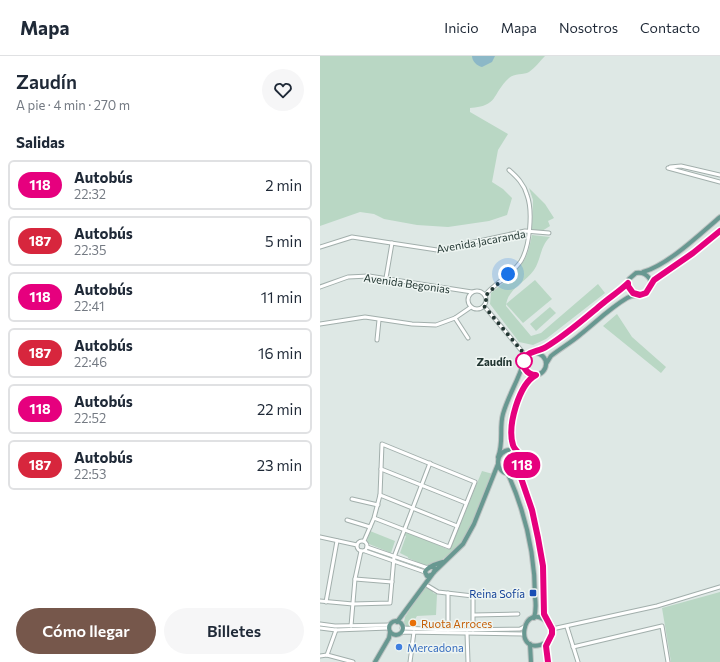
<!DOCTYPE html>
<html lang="es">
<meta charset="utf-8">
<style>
body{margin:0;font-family:Commissioner,sans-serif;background:#f6f6f7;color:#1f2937;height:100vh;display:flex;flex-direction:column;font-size:15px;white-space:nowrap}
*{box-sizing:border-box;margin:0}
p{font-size:13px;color:#747a83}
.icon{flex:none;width:22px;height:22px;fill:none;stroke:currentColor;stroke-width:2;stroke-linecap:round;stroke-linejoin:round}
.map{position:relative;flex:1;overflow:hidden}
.drawer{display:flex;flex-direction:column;background:#fff;width:320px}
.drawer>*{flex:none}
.badge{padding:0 8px;border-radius:13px;font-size:14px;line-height:26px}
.you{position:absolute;width:20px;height:20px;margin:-10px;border:3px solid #fff;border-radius:50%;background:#1a73e8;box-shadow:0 0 0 6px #1a73e833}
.map>.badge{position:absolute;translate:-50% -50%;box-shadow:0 0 0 2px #fff}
h2{padding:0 16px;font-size:15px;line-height:36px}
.round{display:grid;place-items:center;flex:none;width:42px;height:42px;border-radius:21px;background:#f6f6f7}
.summary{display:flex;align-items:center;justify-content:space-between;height:68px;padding:0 16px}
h1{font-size:19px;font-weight:600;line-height:30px}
.cta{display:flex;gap:8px;margin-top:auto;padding:8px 16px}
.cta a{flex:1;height:46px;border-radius:24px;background:#76574b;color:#fff;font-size:16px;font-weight:600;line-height:46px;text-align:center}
.cta a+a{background:#f6f6f7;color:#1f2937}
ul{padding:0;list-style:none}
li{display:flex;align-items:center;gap:12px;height:50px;margin:0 8px 6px;padding:0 8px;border:2px solid #e0e1e3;border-radius:6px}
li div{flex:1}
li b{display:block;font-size:15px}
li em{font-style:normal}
li .badge{min-width:44px;font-weight:700;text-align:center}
header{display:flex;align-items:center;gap:24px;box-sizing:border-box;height:56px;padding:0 20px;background:#fff;border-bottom:1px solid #e0e1e3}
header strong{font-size:19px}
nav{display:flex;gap:22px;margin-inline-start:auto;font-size:14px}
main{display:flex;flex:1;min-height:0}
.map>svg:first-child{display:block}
.green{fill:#b9d7c4}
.water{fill:#8cb8c7}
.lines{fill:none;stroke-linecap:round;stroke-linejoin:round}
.minor-casing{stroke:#a2afac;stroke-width:5}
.major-casing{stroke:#bdc3c2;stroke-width:6}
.minor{stroke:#fff;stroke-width:3}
.major{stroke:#689891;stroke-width:4}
.line-casing{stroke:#fff;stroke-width:9}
.line{stroke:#e6007e;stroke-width:6}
.walk{stroke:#223632;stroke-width:4;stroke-dasharray:0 7.2}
.stop-dot{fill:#fff;stroke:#e6007e;stroke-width:2}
.transit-dot{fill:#1a4fb4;stroke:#eef5f2;stroke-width:1.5}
.food-dot{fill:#e8710a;stroke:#eef5f2;stroke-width:1.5}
.shop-dot{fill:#3f7fe0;stroke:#eef5f2;stroke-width:1.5}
.labels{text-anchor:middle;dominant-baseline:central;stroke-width:3;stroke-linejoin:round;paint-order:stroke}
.street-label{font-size:11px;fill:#223632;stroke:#eef5f2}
.stop-label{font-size:11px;font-weight:bold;fill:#223632;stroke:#eef5f2;text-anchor:end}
.transit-label{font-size:11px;fill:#164399;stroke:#eef5f2;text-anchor:end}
.food-label{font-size:11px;fill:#c56008;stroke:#eef5f2;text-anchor:start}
.shop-label{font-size:11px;fill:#366cbe;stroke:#eef5f2;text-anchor:start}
</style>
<header>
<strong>Mapa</strong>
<nav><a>Inicio</a><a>Mapa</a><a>Nosotros</a><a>Contacto</a></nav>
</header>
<main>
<section class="drawer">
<div class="summary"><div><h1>Zaudín</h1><p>A pie · 4 min · 270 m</p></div><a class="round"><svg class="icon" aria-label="heart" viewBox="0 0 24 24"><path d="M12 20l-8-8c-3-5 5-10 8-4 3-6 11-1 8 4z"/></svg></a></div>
<h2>Salidas</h2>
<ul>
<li><span class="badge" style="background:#e6007e;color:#fff">118</span><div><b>Autobús</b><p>22:32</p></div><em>2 min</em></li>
<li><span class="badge" style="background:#d7263d;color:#fff">187</span><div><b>Autobús</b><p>22:35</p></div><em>5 min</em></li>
<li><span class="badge" style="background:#e6007e;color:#fff">118</span><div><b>Autobús</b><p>22:41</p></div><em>11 min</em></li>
<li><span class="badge" style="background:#d7263d;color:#fff">187</span><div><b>Autobús</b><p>22:46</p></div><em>16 min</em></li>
<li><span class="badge" style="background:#e6007e;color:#fff">118</span><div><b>Autobús</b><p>22:52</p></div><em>22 min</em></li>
<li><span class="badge" style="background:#d7263d;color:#fff">187</span><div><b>Autobús</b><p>22:53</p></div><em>23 min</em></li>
</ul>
<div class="cta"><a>Cómo llegar</a><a>Billetes</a></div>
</section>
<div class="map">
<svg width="400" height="606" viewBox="0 0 400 606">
<rect width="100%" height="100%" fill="#dee8e5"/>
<g class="green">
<path d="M 0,0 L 225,0 C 220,5 215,12 209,16 C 204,19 194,17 189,22 C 171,39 179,50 150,52 L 150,56 L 188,78 L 178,94 L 172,126 L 183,133 L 192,142 L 187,159 L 169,165 L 128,171 L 97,169 L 64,163 L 54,158 L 40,156 L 0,170 Z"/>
<polygon points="209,132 225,148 234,162 228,165 230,170 222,175 212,175 213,144"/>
<path d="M 212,179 L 230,181 C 220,190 221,204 214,214 C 205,227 187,233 186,250 L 211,280 L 221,277 L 278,228 L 285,237 L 226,283 L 213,289 L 199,286 L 170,248 L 171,237 C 182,228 195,218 203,206 C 208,199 210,188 212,179 Z"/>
<polygon points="215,224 232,243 203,267 186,248"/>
<polygon points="230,251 236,257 216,275 210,268"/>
<polygon points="297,258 312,281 346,311 341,317 283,270"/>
<polygon points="162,415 173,418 148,477 138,491 114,510 104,509 88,502 88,501 80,497 86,480 84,479 86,475 127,493 131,491"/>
<polygon points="50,475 75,485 71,497 49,488 47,485"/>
<polygon points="105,530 114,534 113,537 117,538 116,559 97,560 90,571 86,570 84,566 85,561"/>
<polygon points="400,536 400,606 351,606 342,552"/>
</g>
<path class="water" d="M 152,0 L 175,0 L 172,6 L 162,11 C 157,10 152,5 152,0 Z"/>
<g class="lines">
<g class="minor-casing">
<g id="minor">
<polyline points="350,111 361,110 400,119"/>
<polyline points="348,112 400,126"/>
<polyline points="0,191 32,181 117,194 205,175 229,177"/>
<polyline points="66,222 72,187"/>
<polyline points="0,231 28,221 49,220 152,236"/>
<circle cx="157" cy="244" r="9"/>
<path d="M 165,239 C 175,227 192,219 201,205 C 210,190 213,155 207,139 C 204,128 197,121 189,114"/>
<polyline points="164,250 206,300"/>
<polyline points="135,262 148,282"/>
<polyline points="0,268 45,261 92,268 116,269 135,262 151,251"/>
<polyline points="57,284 59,264"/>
<polyline points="61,413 146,447"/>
<polyline points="60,439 137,470"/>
<polyline points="32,443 58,449"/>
<polyline points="27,464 50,471"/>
<polyline points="0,481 37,489"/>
<circle cx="42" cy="490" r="5"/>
<polyline points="44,485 54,462 60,439 62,388 155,426 129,491 54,462"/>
<polyline points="47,491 108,512"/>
<polyline points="45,495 105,516"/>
<polyline points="35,523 72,526"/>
<polyline points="108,530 118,536 153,540 153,574"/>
<polyline points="0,545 33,548 70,547 74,501 110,407"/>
<polyline points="6,546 17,485"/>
<polyline points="154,559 198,558"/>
<polyline points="0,568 15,570 70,569"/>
<polyline points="31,570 35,523 41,495"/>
<polyline points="247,571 258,606"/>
<polyline points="0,572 16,574 69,572"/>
<polyline points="82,572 128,574 200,573 204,571"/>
<polyline points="232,573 337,550 400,531"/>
<polyline points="128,574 128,537"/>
<polyline points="81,577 83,576 204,578"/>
<polyline points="147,577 148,606"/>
<polyline points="253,591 342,570 348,606"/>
<polyline points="7,599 16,574"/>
<polyline points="0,600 7,599 33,606"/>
<polyline points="90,606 94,576"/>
</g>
</g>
<g class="major-casing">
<g id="major">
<path d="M 323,216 C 348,209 380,178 400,161"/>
<polyline points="331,228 334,225 373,197 400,175"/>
<circle cx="215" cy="308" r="11"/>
<polyline points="212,297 225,292 254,270 308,227"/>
<path d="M 226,308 L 231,300 C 241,292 252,286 261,278 C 276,266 290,252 307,242 C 313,238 322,241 327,236 C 337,227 327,215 316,217 L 309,223 C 307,230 310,235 316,238"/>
<circle cx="190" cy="406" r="12"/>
<path d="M 198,396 C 196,394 194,392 193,389 C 186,371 199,328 216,319"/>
<path d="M 178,401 C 184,386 179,372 183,358 C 188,340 198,325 203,308"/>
<polyline points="202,411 201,422 212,454 218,481 222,507 224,558 226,564"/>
<path d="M 188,418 C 205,456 215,499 215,541 C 216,548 216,555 214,562"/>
<polyline points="114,516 143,488 154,468 178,408"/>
<path d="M 111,519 L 107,520 L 105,516 C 108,510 116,508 123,506"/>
<circle cx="76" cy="572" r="7"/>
<polyline points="77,566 114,516 115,513 113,511 110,511"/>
<path d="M 227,586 C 191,606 202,538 230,569 C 234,579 228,580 227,588 C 226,594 227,600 228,606"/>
<polyline points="210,588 211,606"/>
<polyline points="55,606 69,582 70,576"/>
</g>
</g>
<use href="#minor" class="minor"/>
<use href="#major" class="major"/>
</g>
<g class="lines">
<g class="line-casing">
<path id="line" d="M 228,606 L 226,590 L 232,578 L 232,573 L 224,558 L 223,510 L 218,482 L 212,454 L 201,422 L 202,401 C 199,397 194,393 193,389 C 187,370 199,328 216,319 C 207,319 199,309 206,300 C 211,295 220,295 226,291 C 246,279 264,263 282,248 C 290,241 300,235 308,227 L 308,230 L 313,237 L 320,239 L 326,237 L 334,224 L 373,197 L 400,175"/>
</g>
<use href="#line" class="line"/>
<polyline class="walk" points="188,218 165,240 166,244 164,250 206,300 204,305"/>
</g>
<circle class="stop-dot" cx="204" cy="305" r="8"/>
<rect class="transit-dot" x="209" y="533" width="8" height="8" rx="2"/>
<circle class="food-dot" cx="93" cy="567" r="4"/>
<circle class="shop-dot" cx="79" cy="591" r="4"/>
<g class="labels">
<g class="street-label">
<text transform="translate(161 185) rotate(-10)">Avenida Jacaranda</text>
<text transform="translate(87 227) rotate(8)">Avenida Begonias</text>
</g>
<g class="stop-label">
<text x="192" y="305">Zaudín</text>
</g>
<g class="transit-label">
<text x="205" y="537">Reina Sofía</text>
</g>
<g class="food-label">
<text x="101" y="567">Ruota Arroces</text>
</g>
<g class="shop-label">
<text x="87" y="591">Mercadona</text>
</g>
</g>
</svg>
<div class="you" style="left:188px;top:218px"></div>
<b class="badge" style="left:202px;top:409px;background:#e6007e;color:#fff">118</b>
</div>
</main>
